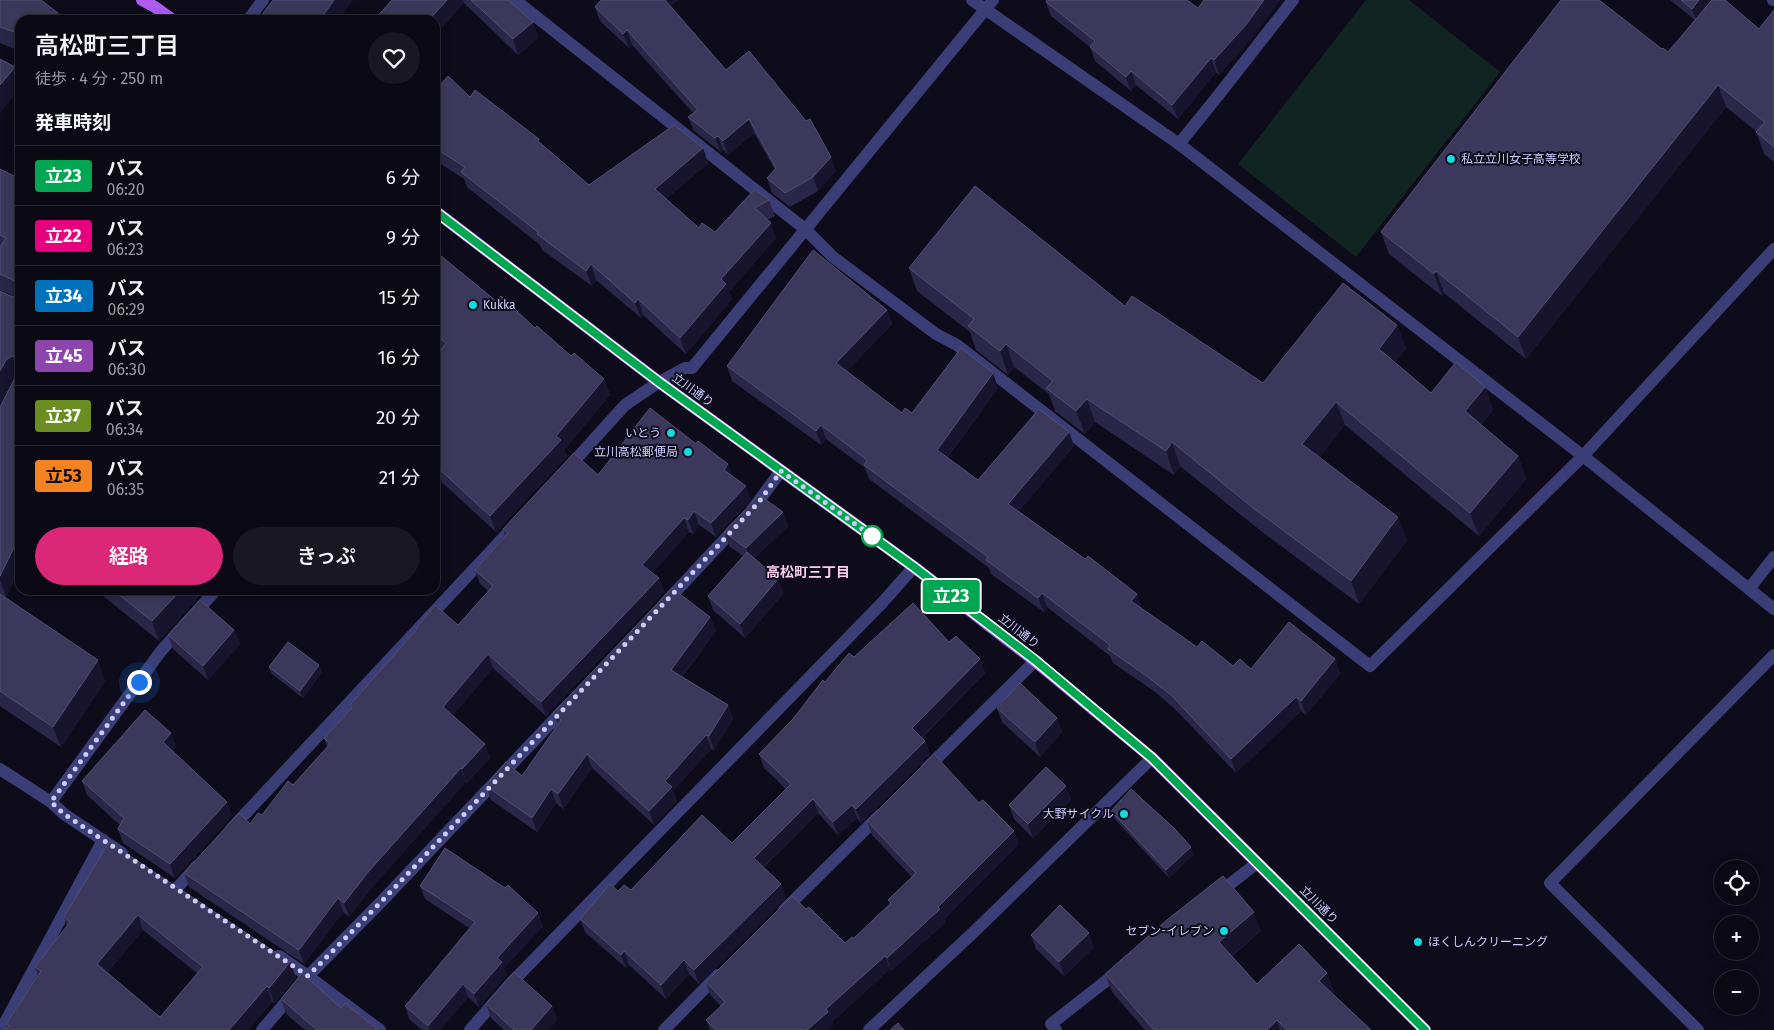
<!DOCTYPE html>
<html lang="ja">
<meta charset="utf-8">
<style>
body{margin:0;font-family:"Fira Sans","Noto Sans JP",sans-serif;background:#181722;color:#f1f3f6;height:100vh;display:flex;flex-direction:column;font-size:19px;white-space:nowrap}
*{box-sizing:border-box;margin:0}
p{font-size:16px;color:#999aa0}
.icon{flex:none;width:28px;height:28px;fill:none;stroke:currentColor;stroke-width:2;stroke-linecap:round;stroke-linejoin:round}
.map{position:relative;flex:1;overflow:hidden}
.panel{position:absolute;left:15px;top:15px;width:425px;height:580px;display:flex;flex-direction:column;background:#0a0914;border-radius:15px;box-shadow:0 2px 12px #0003,0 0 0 1px #2a2a34}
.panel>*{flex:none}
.badge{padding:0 10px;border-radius:4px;font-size:18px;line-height:32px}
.buttons{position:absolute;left:1714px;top:860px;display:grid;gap:10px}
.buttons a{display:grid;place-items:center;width:45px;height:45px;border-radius:50%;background:#0a0914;box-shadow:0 2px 12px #0003,0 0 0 1px #2a2a34;font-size:25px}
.you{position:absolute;width:25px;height:25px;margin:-12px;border:4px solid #fff;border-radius:50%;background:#1a73e8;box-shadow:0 0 0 8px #1a73e833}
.map>.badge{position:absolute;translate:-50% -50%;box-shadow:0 0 0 2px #fff}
h2{padding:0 20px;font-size:19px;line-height:45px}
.round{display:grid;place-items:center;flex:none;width:52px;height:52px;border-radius:26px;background:#181722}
.overview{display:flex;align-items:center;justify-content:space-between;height:85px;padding:0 20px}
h1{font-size:24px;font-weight:600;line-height:38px}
.action{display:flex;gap:10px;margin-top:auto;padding:10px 20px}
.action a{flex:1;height:58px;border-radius:30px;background:#db2777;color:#fff;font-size:20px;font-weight:600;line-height:58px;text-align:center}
.action a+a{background:#181722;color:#f1f3f6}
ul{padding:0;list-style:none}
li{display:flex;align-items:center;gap:15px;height:60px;padding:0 20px;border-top:1px solid #2a2a34}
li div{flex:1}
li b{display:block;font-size:19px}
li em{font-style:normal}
li .badge{min-width:55px;font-weight:700;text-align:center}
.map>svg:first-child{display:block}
.green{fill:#102422}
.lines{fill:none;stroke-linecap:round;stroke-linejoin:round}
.minor{stroke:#3b3e76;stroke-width:12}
.major{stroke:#ae5cf1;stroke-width:12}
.wall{fill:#2a2647;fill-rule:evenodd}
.shaded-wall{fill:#18142e}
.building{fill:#3c385b;stroke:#524f74;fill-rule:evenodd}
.line-casing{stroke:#fff;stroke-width:11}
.line{stroke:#00a651;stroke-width:8}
.walk{stroke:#cdcbfa;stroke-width:5;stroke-dasharray:0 9}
.poi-dot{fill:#14d9de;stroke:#0e0c1b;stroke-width:2}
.stop-dot{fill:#fff;stroke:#00a651;stroke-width:2.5}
.labels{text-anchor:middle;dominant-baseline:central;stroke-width:4;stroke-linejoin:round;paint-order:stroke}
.poi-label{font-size:12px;fill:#cdcbfa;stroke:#0e0c1b;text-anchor:end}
.street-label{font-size:12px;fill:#cdcbfa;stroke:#0e0c1b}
.neighbourhood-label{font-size:14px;font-weight:bold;fill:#fbcded;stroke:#0e0c1b}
</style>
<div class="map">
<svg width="1774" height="1030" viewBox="0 0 1774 1030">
<rect width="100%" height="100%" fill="#0e0c1b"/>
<polygon class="green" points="1366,0 1409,0 1500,72 1356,257 1238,164"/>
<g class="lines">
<g class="minor">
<polyline points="515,0 805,229 833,257 936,334 957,345 1370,666 1583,456 1774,249"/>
<polyline points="972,0 1179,144 1583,456 1774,609"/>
<polyline points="1773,0 1774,0"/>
<polyline points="248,20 263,0"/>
<polyline points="1179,144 1217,97 1293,0"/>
<polyline points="567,469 625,405 659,382 685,368 692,368 993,0"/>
<polyline points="752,510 781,471"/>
<polyline points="1749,589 1774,557"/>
<polyline points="665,603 737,526"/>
<polyline points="0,769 51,802 64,814 122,853"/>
<polyline points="926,769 1035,661"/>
<polyline points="51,802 161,651 216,590"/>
<polyline points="231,829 516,524"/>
<polyline points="177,888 197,866"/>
<polyline points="1216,895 1257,863"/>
<polyline points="784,910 880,815"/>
<polyline points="279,956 308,976 380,1030"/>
<polyline points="1,1030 103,840"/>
<polyline points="262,1030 308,976 381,902 567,706"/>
<polyline points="470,1030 511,983 882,603 914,567"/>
<polyline points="664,1030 718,975"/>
<polyline points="869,1030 978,928 1152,758"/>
<polyline points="1056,1030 1051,1024 1120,970"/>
<polyline points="1698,1030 1550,883 1774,655"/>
</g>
<g class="major">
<polyline points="142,0 155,7 173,20"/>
<polyline points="435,211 659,382 914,567 1035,661 1152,758 1425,1030"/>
</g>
</g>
<g class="wall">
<polygon points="0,0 20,20 20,51 0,43"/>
<polygon points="392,0 508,0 533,22 538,38 518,55 464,3 435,35 435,20"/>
<polygon points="601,0 678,0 671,6 726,70 836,171 818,191 790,207 772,193 767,178 775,170 754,133 728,155 723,150 721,152 694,131 688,117 693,113 632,45 629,48 600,21 595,7"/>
<polygon points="1204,0 1280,0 1250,40 1219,75 1216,72 1178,119 1136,85 1131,91 1095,61 1090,47 1051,16 1046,2 1198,8"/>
<polygon points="1670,0 1725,0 1759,29 1774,10 1774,162 1764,154 1756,131 1726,107 1526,359 1444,293 1442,296 1389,254 1381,232 1662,49 1668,52 1695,20"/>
<polygon points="435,82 440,85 470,97 541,144 589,185 703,148 708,163 666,199 699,228 715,232 755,189 769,200 775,216 767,220 776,238 729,292 732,299 686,354 643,315 641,318 596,280 592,286 542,250 540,245 467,187 464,179 439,163 437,155 435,154"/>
<polygon points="0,169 20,179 20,568 6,597 0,594 0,407 15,378 13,379 0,404 13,297 14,296 0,290"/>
<polygon points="435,251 496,301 535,328 571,356 604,379 610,395 564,450 567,456 496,532 435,476 435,358 441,350 435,346"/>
<polygon points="909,268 1125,306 1263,383 1397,325 1406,349 1395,362 1431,393 1485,387 1493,410 1481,425 1518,456 1526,479 1479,536 1345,425 1319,457 1407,540 1359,604 1261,531 1180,466 1174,475 1095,422 1085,434 1055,411 1049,394 1014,367 1008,375 976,350 970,332 917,291"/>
<polygon points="887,310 892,324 847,371 902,413 912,413 993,373 998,388 947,458 978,480 1069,432 1074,446 1019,511 1085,559 1137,594 1142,609 1197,647 1233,666 1251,669 1335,659 1340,674 1306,715 1301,711 1236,773 1176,710 1154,691 1113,663 1110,656 1047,607 1044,612 991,574 989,568 869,479 865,468 826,439 821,445 732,381 727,366"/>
<polygon points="696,444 728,464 732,476 751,500 716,537 699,525 693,534 689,532 652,573 659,578 664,592 546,716 493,668 453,715 485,744 490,758 467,783 466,782 374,885 349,917 343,912 304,964 189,887 184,873 262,815 293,785 327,747 324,738 351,709 350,705 417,629 417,627 458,625 488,591 480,584 475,570 505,535 503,529 598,475"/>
<polygon points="783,512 788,526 755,558 784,593 745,638 713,610 708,596 743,556 729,546 724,532"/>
<polygon points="100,590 204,590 199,596 159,641 102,595"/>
<polygon points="0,594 105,681 61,747 0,706"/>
<polygon points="710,617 716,631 682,677 728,705 733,719 714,750 711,749 673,791 677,801 654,825 592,768 563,809 556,803 537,832 491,800 486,786 522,776 558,725 553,713"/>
<polygon points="234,630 240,644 208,680 173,649 168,635"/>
<polygon points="949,642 980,659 985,673 922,738 925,741 930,754 861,823 857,818 838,835 818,813 764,867 781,884 786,898 699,984 689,974 666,999 629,965 626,968 585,932 580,919 618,891 631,890 732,843 786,789 764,768 759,754 793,719 825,682 854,657"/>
<polygon points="269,667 322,672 303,698 272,674"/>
<polygon points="997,708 1057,718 1062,732 1040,757 1002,722"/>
<polygon points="171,733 176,747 172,751 232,816 175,878 123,843 118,829 120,825 87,795 82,781"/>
<polygon points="1066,786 1071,800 1033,838 1014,819 1009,805"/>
<polygon points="979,803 1019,844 944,919 945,923 891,971 890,969 832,1022 833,1025 827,1030 710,1030 706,1020 721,1006 710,995 706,982 806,909 845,943 853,939 890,904 888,900 912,877 872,835 867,821"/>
<polygon points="1111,811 1194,854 1169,878 1114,818"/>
<path d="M 109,842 L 290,962 L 296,978 L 274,1003 L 272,1002 L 248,1030 L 7,1029 L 6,1024 L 38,975 L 35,967 L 67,926 L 64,917 ZM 143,930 L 197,973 L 160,1017 L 107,973 Z"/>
<polygon points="420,886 543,926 504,968 507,975 479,1007 468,997 440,1030 422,1030 409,1019 405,1006 469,928 425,899"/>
<polygon points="1261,931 1232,956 1257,984 1327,973 1334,992 1332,993 1371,1030 1145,1030 1112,992 1105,974"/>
<polygon points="1031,935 1094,948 1064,976 1036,949"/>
<polygon points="281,999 341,1008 378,1030 305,1030 286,1014"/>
<polygon points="486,1004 552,1006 557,1020 548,1030 504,1030 491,1018"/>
</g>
<g class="shaded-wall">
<polygon points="334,0 353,0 339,20 320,20"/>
<polygon points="447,0 463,0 464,3 435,35 435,20 429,20"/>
<polygon points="663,0 678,0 667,10"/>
<polygon points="1264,0 1280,0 1250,40 1219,75 1214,60"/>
<polygon points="1699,0 1714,0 1697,21 1692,9"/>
<polygon points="58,13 61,20 53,20"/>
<polygon points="533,22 538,38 518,55 513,39"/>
<polygon points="627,30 632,45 629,48 623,34"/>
<polygon points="1211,58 1216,72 1178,119 1172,105"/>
<polygon points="15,67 20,80 20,88 0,113 0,85"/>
<polygon points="1131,71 1136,85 1131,91 1126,77"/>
<polygon points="1718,85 1726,107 1526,359 1518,337"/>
<polygon points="749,119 754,133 728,155 723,141"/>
<polygon points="718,136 723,150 721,152 715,138"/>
<polygon points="703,148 708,163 660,204 655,189"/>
<polygon points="831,157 836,171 818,191 813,177"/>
<polygon points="771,223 776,238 729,292 732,299 686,354 680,338 721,279"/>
<polygon points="591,264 596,280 592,286 586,271"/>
<polygon points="1436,271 1444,293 1442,296 1434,274"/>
<polygon points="638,299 643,315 641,318 635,303"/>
<polygon points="887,310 892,324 841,377 836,363"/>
<polygon points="1397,325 1406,349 1387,372 1379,349"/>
<polygon points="1006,344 1014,367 1008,375 1000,351"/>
<polygon points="12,356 19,375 13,379 0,404 0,371 6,360"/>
<polygon points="993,373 998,388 942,464 937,450"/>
<polygon points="604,379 610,395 564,450 567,456 496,532 490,516"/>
<polygon points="1485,387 1493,410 1473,434 1465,411"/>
<polygon points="1087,399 1095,422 1085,434 1076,411"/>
<polygon points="1336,402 1345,425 1311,468 1302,444"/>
<polygon points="821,425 826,439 821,445 816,431"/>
<polygon points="1069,432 1074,446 1013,518 1008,504"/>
<polygon points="1172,442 1180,466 1174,475 1166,451"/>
<polygon points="1518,456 1526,479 1479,536 1470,513"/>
<polygon points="728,464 733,478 724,470"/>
<polygon points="746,486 751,500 716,537 711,523"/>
<polygon points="694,511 699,525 693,534 688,520"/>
<polygon points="783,512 788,526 751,562 746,548"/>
<polygon points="1398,517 1407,540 1359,604 1351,581"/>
<polygon points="684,518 689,532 647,579 642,565"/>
<polygon points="19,537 20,540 20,568 6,597 0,580 0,576"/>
<polygon points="659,578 664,592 546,716 541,702"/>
<polygon points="778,579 784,593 745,638 740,624"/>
<polygon points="181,590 204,590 199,596 159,641 152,621"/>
<polygon points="1042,593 1047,607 1044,612 1038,598"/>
<polygon points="1137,594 1142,608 1137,616 1131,601"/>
<polygon points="710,617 716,631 676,684 671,670"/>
<polygon points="234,630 240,644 208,680 203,666"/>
<polygon points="488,654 493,668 448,721 443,707"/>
<polygon points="980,659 985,673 917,742 912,728"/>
<polygon points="1335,659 1340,674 1306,715 1301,701"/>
<polygon points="98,660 105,681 61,747 53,727"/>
<polygon points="319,665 322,672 303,698 300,691"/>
<polygon points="1296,697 1301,711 1236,773 1231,759"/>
<polygon points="728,705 733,719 714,750 709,736"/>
<polygon points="1057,718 1062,732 1040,757 1035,742"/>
<polygon points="171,733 176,747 168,756 163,742"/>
<polygon points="706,735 711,749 673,791 677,801 654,825 649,811 665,781"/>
<polygon points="925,741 930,754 861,823 856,809"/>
<polygon points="485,744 490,758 467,783 462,769"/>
<polygon points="587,754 592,768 563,809 558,794"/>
<polygon points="461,768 466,782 374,885 349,917 344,903 369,871"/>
<polygon points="1066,786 1071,800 1033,838 1028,824"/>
<polygon points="551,789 556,803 537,832 532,818"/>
<polygon points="813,799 818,813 759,871 754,858"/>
<polygon points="227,802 232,816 175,878 170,864"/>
<polygon points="852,805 857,818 838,835 833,822"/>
<polygon points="1014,831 1019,844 944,919 945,923 891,971 887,958"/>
<polygon points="1191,847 1194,854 1169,878 1166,870"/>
<polygon points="781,884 786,898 699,984 694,970"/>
<polygon points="338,898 343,912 304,964 299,950"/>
<polygon points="1254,912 1261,931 1226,960 1219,942"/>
<polygon points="538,913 543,926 504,968 507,975 479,1007 474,994 497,958"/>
<polygon points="138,915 143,930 102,979 97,964"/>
<polygon points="1089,933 1094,948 1064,976 1059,962"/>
<polygon points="624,951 629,965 626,968 621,955"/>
<polygon points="885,956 890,969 832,1022 833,1025 827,1030 807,1030 826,1009"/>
<polygon points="684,960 689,974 666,999 661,985"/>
<polygon points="290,962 296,978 274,1003 269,988"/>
<polygon points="1327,973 1334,992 1326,999 1319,981"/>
<polygon points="463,984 468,997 440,1030 430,1030 428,1026"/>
<polygon points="267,986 272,1002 248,1030 229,1030"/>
<polygon points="552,1006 557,1020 548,1030 531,1030"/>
<polygon points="1277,1020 1280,1030 1267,1030"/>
</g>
<g class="building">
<polygon points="0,0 41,0 58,13 53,20 20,20 20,34 0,27"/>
<polygon points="273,0 334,0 320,20 258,20"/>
<polygon points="392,0 447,0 429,20 374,20"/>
<polygon points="471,0 508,0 533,22 513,39"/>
<polygon points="601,0 665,0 726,70 749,51 806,121 810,119 831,157 813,177 785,193 767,178 776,168 749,119 723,141 718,136 715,138 688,117 698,110 627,30 623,34 595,7"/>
<polygon points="1047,0 1187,0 1198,8 1204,0 1264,0 1245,26 1214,60 1211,58 1172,105 1131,71 1126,77 1090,47 1095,41 1046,2"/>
<polygon points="1561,0 1599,0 1662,49 1663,48 1668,52 1712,0 1725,0 1759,29 1774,10 1774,147 1756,132 1765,122 1718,85 1518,337 1436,271 1434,274 1381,232"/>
<polygon points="1681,0 1699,0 1692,9"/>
<polygon points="0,59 15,67 0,85"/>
<polygon points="448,76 470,97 475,90 539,139 538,141 589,185 674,125 703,148 655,189 699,228 702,223 715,232 755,189 769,200 755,208 771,223 721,279 726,284 680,338 638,299 635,303 591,264 586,271 537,234 538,232 461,172 465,167 435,148 435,146 436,144 435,143 435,82 440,85"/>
<polygon points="0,169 20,179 20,285 17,282 0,274 0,247 6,238 0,235"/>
<polygon points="975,186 1125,306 1132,296 1263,383 1343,283 1397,325 1379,349 1431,393 1456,362 1485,387 1465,411 1518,456 1470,513 1336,402 1302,444 1398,517 1351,581 1252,507 1172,442 1166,451 1087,399 1076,411 1046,388 1053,381 1006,344 1000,351 968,326 974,319 909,268"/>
<polygon points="813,250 887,310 836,363 902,413 905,408 912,413 961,348 993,373 937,450 978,480 1039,409 1069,432 1008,504 1085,559 1088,556 1137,594 1131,601 1197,647 1202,641 1233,666 1240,659 1251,669 1289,622 1335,659 1301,701 1296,697 1231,759 1171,695 1148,677 1108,649 1110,645 1042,593 1038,598 986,560 988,557 864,465 867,460 821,425 816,431 727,366"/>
<polygon points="435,251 496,301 501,296 535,328 537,326 571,356 574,353 604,379 556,436 561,440 490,516 435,465 435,358 446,343 435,335"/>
<polygon points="0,291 13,297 17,296 20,292 20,360 17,357 12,356 6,360 0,371"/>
<polygon points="20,368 20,538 19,537 0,576 0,407"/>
<polygon points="650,408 696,444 698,441 728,464 724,470 746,486 711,523 694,511 688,520 684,518 642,565 659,578 541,702 488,654 443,707 485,744 462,769 461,768 369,871 344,903 338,898 299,950 184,873 239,813 250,824 258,813 262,815 288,781 293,785 330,744 324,738 352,708 350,705 418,628 417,627 435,605 458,625 493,586 475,570 508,533 503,529 574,453 598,475"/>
<polygon points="759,495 783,512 746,548 724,532"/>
<polygon points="747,552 778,579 740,624 708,596"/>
<polygon points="672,588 710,617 671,670 728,705 709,736 706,735 665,781 672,787 649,811 587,754 558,794 551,789 532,818 486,786 506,762 522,776 561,720 553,713"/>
<polygon points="113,590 181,590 152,621"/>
<polygon points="0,594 98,660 53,727 0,691"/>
<polygon points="200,600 234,630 203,666 168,635"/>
<polygon points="913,603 949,642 956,636 980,659 912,728 925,741 856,809 852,805 833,822 813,799 754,858 781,884 694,970 684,960 661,985 624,951 621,955 580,919 610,884 618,891 624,885 631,890 702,815 732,843 791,784 759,754 793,719 823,680 825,682 849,653 854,657"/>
<polygon points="288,642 319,665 300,691 269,667"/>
<polygon points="1020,683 1057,718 1035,742 997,708"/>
<polygon points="145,710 171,733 163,742 227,802 170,864 118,829 124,818 82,781"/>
<polygon points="934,754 979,803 983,800 1014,831 938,907 940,909 887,958 885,956 826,1009 828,1012 807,1030 716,1030 706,1020 725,1002 706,982 792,896 806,909 809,907 845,943 852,937 853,939 891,903 888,900 916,873 867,821"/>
<polygon points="1046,767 1066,786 1028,824 1009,805"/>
<polygon points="1131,789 1175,829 1191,847 1166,870 1111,811"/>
<path d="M 109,842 L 290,962 L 269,988 L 267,986 L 229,1030 L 6,1030 L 9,1026 L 6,1024 L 41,971 L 35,967 L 70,922 L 64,917 ZM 138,915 L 203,967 L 160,1017 L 97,964 Z"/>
<polygon points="445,848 505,888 508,885 538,913 497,958 502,962 474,994 463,984 428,1026 405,1006 475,922 420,886"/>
<polygon points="1223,876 1254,912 1219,942 1257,984 1299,944 1327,973 1319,981 1371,1030 1287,1030 1277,1020 1267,1030 1154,1030 1105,974 1168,919"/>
<polygon points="1060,905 1089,933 1059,962 1031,935"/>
<polygon points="514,972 552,1006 531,1030 514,1030 486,1004"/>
<polygon points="302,973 341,1008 345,1003 378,1030 317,1030 281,999"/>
<polygon points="898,1023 904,1030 890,1030"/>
</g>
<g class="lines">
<g class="line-casing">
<polyline id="line" points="435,211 659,382 914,567 1035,660 1152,758 1425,1030"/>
</g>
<use href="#line" class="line"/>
<polyline class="walk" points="139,682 51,802 64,814 308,976 381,902 667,600 759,502 781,471 872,536"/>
</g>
<g class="poi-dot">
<circle cx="1451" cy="159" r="5"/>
<circle cx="473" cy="305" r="5"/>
<circle cx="671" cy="433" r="5"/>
<circle cx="688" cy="452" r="5"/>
<circle cx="1124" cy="814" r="5"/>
<circle cx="1224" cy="931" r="5"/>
<circle cx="1418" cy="942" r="5"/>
</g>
<circle class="stop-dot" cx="872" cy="536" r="10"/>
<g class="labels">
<g class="poi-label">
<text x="1461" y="159" text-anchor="start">私立立川女子高等学校</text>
<text x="483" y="305" text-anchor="start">Kukka</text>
<text x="661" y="433">いとう</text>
<text x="678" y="452">立川高松郵便局</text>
<text x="1114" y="814">大野サイクル</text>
<text x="1214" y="931">セブン-イレブン</text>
<text x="1428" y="942" text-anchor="start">ほくしんクリーニング</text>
</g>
<g class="street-label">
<text transform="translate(693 390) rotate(36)">立川通り</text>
<text transform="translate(1019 631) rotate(38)">立川通り</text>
<text transform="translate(1319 905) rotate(45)">立川通り</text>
</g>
<g class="neighbourhood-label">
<text x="808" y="572">高松町三丁目</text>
</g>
</g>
</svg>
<div class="buttons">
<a><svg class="icon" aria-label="locate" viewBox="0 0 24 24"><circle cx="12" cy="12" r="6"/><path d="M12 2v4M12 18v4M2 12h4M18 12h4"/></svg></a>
<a>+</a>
<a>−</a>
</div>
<div class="you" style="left:139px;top:682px"></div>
<b class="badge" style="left:951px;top:596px;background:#00a651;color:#fff">立23</b>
<section class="panel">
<div class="overview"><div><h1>高松町三丁目</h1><p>徒歩 · 4 分 · 250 m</p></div><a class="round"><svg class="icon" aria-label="heart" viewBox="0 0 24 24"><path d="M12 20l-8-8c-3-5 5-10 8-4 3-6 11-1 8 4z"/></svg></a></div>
<h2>発車時刻</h2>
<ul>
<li><span class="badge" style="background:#00a651;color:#fff">立23</span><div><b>バス</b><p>06:20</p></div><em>6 分</em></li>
<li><span class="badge" style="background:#e6007e;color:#fff">立22</span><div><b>バス</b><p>06:23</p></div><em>9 分</em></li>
<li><span class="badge" style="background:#0072bc;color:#fff">立34</span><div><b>バス</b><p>06:29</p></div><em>15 分</em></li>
<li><span class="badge" style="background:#8e44ad;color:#fff">立45</span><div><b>バス</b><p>06:30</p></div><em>16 分</em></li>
<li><span class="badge" style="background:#6b8e23;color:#fff">立37</span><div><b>バス</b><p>06:34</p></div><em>20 分</em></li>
<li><span class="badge" style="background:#f58220;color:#111">立53</span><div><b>バス</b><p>06:35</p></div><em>21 分</em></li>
</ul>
<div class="action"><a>経路</a><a>きっぷ</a></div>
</section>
</div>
